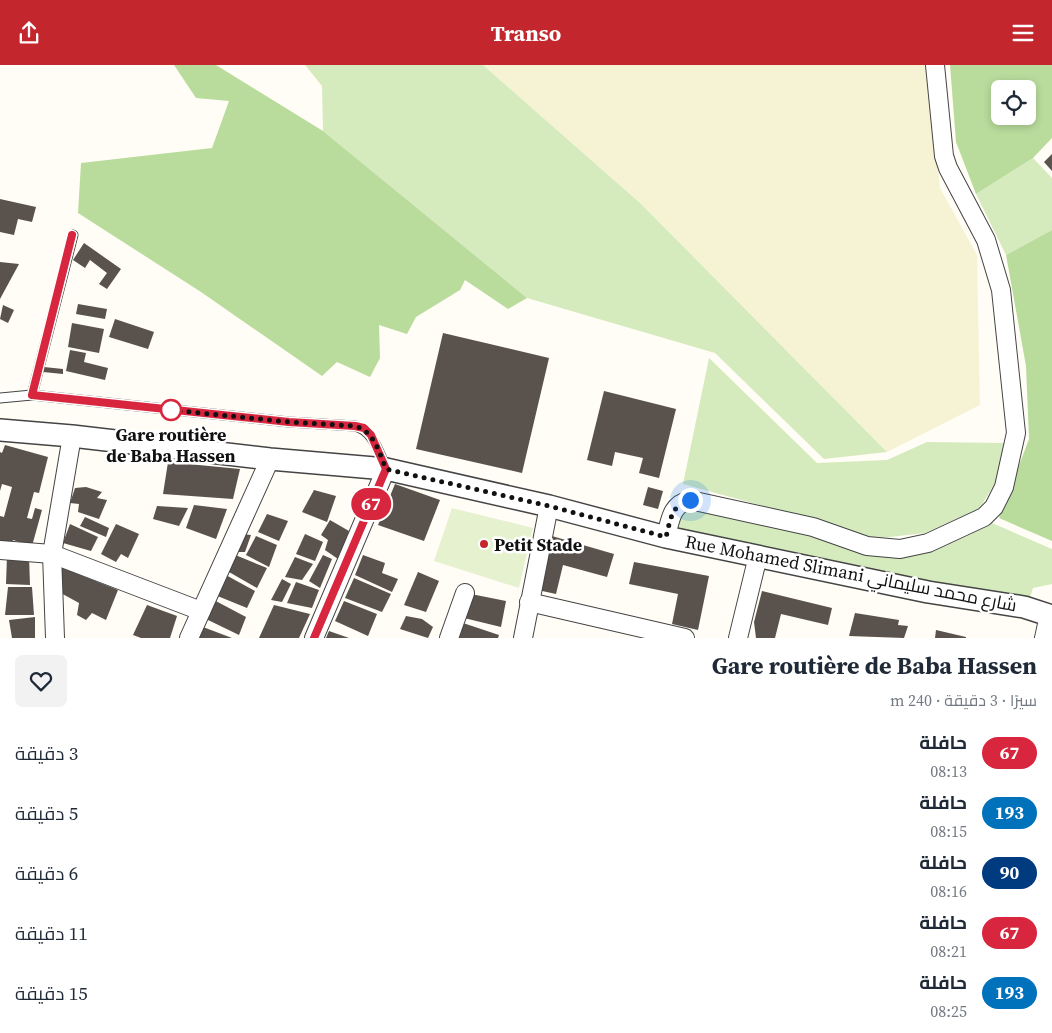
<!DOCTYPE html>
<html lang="ar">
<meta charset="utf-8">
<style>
body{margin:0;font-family:"Source Serif 4",Cairo,serif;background:#f2f2f3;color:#1f2937;direction:rtl;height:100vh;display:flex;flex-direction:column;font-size:19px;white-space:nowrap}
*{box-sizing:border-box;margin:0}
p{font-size:16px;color:#747a83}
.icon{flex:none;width:28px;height:28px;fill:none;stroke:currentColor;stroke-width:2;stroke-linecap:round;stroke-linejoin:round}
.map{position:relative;height:573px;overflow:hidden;direction:ltr}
.details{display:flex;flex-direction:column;background:#fff;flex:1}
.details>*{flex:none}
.badge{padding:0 10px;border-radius:16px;font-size:18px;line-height:32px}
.tools{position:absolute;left:991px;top:15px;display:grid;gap:10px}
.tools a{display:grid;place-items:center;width:45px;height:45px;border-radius:8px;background:#fff;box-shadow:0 2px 8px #0003;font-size:25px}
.you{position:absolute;width:25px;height:25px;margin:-12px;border:4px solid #fff;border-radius:50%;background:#1a73e8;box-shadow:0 0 0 8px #1a73e833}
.map>.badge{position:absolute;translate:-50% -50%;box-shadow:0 0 0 2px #fff}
.round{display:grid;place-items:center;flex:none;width:52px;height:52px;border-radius:8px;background:#f2f2f3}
.overview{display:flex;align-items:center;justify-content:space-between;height:85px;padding:0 15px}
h1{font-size:24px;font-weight:700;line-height:38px}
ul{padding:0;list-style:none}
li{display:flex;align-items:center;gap:15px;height:60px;padding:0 15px}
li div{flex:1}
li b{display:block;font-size:19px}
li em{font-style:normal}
li .badge{min-width:55px;font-weight:700;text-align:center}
header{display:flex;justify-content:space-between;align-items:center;height:65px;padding:0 15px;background:#c4262e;color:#fff;font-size:22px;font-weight:700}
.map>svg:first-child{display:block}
.farmland{fill:#f6f3d4}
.green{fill:#d5ebbd}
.forest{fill:#b9dc9c;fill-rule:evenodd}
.pitch{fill:#e6f2cf}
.building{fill:#5a524d}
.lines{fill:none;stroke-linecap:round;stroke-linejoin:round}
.service-casing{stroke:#444;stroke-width:11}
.minor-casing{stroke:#444;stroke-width:20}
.tertiary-casing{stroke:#444;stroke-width:24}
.service{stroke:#fff;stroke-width:9}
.minor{stroke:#fff;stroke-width:18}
.tertiary{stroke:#fff;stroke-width:21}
.line-casing{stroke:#fff;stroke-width:11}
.line{stroke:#d7263d;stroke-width:8}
.walk{stroke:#111;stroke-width:5;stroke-dasharray:0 9}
.stop-dot{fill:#fff;stroke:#d7263d;stroke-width:2.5}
.poi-dot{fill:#c4262e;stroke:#fff;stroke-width:2}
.labels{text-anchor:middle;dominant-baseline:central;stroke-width:5;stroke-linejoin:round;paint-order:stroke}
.stop-label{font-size:18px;font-weight:bold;fill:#111;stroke:#fff}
.poi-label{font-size:18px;font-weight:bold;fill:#111;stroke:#fff;text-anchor:start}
.street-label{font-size:18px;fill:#111;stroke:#fff}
</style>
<header><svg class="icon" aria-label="menu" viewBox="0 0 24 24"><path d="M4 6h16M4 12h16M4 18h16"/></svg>Transo<svg class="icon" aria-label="share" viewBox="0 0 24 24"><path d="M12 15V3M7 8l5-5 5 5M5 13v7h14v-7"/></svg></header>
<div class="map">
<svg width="1052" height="573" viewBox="0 0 1052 573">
<rect width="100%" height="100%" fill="#fffdf5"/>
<polygon class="farmland" points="483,0 927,0 940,123 977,190 980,340 887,387 640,138"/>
<g class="green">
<polygon points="305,0 483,0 640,138 887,387 824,394 715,288 527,233 323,66 322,21"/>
<polygon points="1033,93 1052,113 1052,165 1006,190 976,129"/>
<polygon points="709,293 817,398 887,395 927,377 1006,378 1004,403 980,443 925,468 872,474 821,457 683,419"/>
<polygon points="686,442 819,470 895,493 965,472 992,458 1052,484 1052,519 1033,523 1029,536 674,466 679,446"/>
</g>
<g class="forest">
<polygon points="174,0 216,0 323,66 527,233 508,244 465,215 460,225 416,252 407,269 379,260 380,293 370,312 337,297 322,311 201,227 78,148 81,98 212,83 229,36 196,33"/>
<path d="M 950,0 L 1052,0 L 1052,73 L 1033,93 L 976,129 L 956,77 ZM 1000,24 L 1028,24 L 1028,51 L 1000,51 Z"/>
<polygon points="1052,165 1052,476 999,453 1029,374 1026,301 1006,190"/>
</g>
<polygon class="pitch" points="452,443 533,463 519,523 434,496"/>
<g class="building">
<polygon points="1052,89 1052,106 1044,97"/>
<polygon points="0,134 36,142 32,157 18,154 14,170 0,167"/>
<polygon points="84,178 121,204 107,224 99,219 107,208 90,195 85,203 73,195"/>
<polygon points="0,197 19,199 0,234"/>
<polygon points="78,239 107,244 105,254 76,249"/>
<polygon points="3,240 14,245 8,258 0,254"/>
<polygon points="115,254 154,267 148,284 109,272"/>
<polygon points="72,258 104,264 99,288 68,282"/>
<polygon points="443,268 549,293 522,408 416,384"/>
<polygon points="70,285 86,288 84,297 108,303 105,315 66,306"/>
<polygon points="44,302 63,304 63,309 43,307"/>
<polygon points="604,326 676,344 659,413 639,408 643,393 615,387 612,401 587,395"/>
<polygon points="5,380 48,392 39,428 34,427 27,453 32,454 35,443 42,445 32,481 13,475 11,482 0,479 0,451 4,452 12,422 2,419 0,426 0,387 2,388"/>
<polygon points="168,397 240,404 233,434 163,429"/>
<polygon points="395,419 440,435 424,476 378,460"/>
<polygon points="86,422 102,427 97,433 107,435 99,454 78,447 79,439 70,438 75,423"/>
<polygon points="648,422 663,426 658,444 643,440"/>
<polygon points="314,425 336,431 327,457 302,447"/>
<polygon points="194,440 227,444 216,474 186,463"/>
<polygon points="157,441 188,443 179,461 153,454"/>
<polygon points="267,449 288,456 279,476 258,467"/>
<polygon points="85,452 109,463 106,472 80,461"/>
<polygon points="330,455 349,466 338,494 325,485 328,475 321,470"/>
<polygon points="70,459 98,472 91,486 63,478"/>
<polygon points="116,459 139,469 128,493 121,489 116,497 101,489"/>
<polygon points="242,469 251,470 245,487 234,487"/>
<polygon points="305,469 323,477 315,496 296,489"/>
<polygon points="545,469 614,489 607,512 563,500 556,529 533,524"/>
<polygon points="256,471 277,480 269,502 246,490"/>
<polygon points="233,489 267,503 257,523 229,507"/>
<polygon points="323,490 332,494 320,523 309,516"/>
<polygon points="363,490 385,498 382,508 398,514 392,527 355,510"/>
<polygon points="7,491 29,491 30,520 6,519"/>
<polygon points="295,492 313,499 302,515 285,512"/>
<polygon points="634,497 709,511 698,565 672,559 678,529 629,519"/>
<polygon points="58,501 118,525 106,555 92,548 86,555 77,550 79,538 59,527"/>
<polygon points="418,507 439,516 426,547 404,540"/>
<polygon points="224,509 255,526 247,543 215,530"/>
<polygon points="354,513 391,529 382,547 345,533"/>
<polygon points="282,514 291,519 282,537 271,535"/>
<polygon points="296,517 319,525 312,543 287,538"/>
<polygon points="8,522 32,522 34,550 5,550"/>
<polygon points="762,526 832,543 828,560 781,549 775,573 756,573 754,557"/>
<polygon points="471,529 506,536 501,562 464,553"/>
<polygon points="212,534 246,552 239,570 206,554"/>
<polygon points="344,536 377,549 368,571 335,556"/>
<polygon points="147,540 177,551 170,573 141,573 133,570"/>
<polygon points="274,540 310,549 299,573 259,573"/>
<polygon points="855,548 899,555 898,560 908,561 904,573 849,571"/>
<polygon points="406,551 422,554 433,562 428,573 400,564"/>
<polygon points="35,552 35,573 12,573 9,555"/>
<polygon points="460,557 499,570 498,573 455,573"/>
<polygon points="203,562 232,573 198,573"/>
<polygon points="936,565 966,572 966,573 935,573"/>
<polygon points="329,566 349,573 326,573"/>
</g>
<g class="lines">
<g class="service-casing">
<g id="service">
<polyline points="32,330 73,170"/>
<path d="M 0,333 L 32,330 L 289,357 L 355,361 C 374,366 378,387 386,403"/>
</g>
</g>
<g class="minor-casing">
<g id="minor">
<path d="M 666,472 C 670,456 671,439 690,435 L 813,462 L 867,481 L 900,484 L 928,478 L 984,452 L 994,442 L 1004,422 L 1016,368 L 1001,225 L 986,175 L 948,103 L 944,91 L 935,0"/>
<polyline points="0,485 52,489 201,546"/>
<polyline points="529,537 685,573"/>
<polyline points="55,573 52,489 72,371"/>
<polyline points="189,573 270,394"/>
<polyline points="314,573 386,404"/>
<polyline points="449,573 465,528"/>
<polyline points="523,573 549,441"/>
<polyline points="738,573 758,491"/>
<polyline points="1044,573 1049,550"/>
</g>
</g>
<g class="tertiary-casing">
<polyline id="tertiary" points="0,365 72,371 270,394 386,404 549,441 666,472 928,527 1024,542 1052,551"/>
</g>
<use href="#service" class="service"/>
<use href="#minor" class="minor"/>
<use href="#tertiary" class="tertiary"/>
</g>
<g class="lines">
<g class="line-casing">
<polyline id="line" points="72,170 32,330 289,357 355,361 364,363 371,370 386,404 314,573"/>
</g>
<use href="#line" class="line"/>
<path class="walk" d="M 171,345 L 289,357 L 355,361 C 374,366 379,387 386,404 L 549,441 L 666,472 C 670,457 671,439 690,435"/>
</g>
<circle class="stop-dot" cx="171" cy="345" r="10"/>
<circle class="poi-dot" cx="484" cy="479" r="5"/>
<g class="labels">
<g class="stop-label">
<text x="171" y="369">Gare routière<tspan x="171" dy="21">de Baba Hassen</tspan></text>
</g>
<g class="poi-label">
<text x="494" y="479">Petit Stade</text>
</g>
<g class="street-label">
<text transform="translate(851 508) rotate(11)">Rue Mohamed Slimani شارع محمد سليماني</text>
</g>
</g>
</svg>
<div class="tools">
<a><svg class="icon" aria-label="locate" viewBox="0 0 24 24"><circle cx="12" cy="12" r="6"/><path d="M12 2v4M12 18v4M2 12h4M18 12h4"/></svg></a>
</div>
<div class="you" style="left:690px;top:435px"></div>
<b class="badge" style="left:371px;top:439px;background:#d7263d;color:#fff">67</b>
</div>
<section class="details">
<div class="overview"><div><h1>Gare routière de Baba Hassen</h1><p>سيرًا · 3 دقيقة · 240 m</p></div><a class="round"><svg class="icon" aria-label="heart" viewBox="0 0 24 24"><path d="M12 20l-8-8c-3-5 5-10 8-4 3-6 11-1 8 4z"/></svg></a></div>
<ul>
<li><span class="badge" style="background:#d7263d;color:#fff">67</span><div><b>حافلة</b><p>08:13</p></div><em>3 دقيقة</em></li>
<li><span class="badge" style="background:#0072bc;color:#fff">193</span><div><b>حافلة</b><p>08:15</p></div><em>5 دقيقة</em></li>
<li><span class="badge" style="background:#003b80;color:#fff">90</span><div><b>حافلة</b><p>08:16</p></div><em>6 دقيقة</em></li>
<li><span class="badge" style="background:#d7263d;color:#fff">67</span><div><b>حافلة</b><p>08:21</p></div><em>11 دقيقة</em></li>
<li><span class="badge" style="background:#0072bc;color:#fff">193</span><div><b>حافلة</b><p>08:25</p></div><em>15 دقيقة</em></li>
</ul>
</section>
